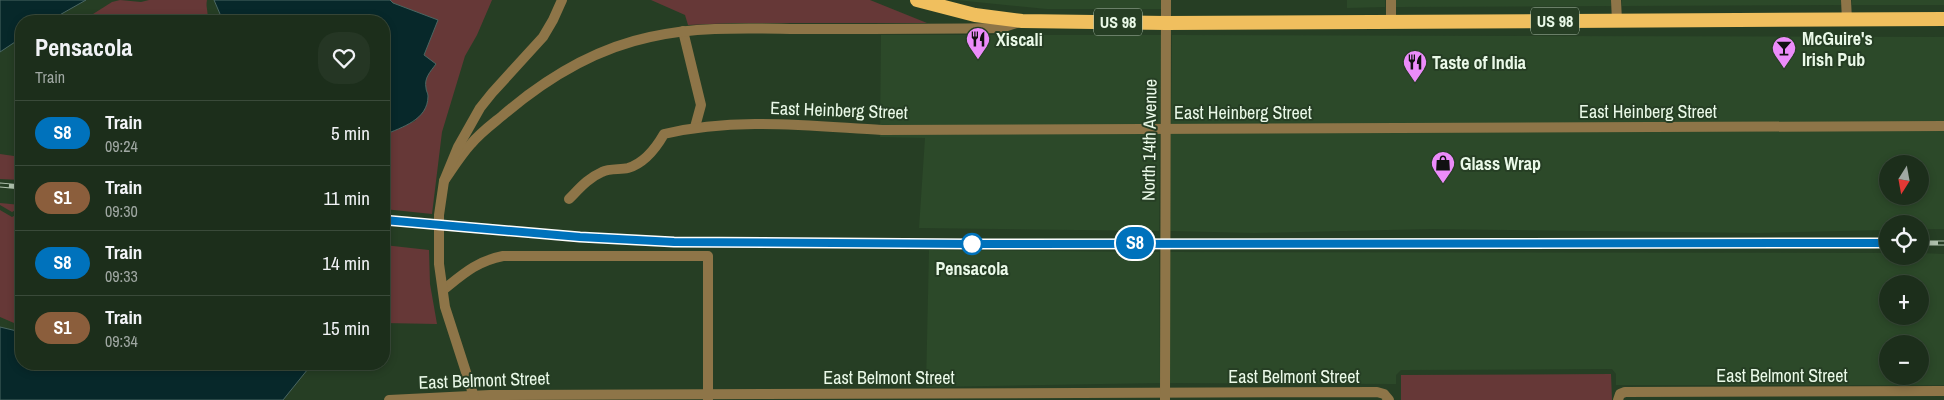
<!DOCTYPE html>
<meta charset="utf-8">
<style>
body{margin:0;font-family:"Archivo Narrow",sans-serif;background:#253624;color:#f1f3f6;height:100vh;display:flex;flex-direction:column;font-size:19px;white-space:nowrap}
*{box-sizing:border-box;margin:0}
p{font-size:16px;color:#a0a8a3}
.icon{flex:none;width:28px;height:28px;fill:none;stroke:currentColor;stroke-width:2;stroke-linecap:round;stroke-linejoin:round}
.map{position:relative;flex:1;overflow:hidden}
.side{position:absolute;left:15px;top:15px;width:375px;height:355px;display:flex;flex-direction:column;background:#1c2e1b;border-radius:20px;box-shadow:0 2px 8px #0003,0 0 0 1px #3a4a3a}
.side>*{flex:none}
.badge{padding:0 10px;border-radius:16px;font-size:18px;line-height:32px}
.needle{width:32px;rotate:191deg}
.fabs{position:absolute;left:1879px;top:155px;display:grid;gap:10px}
.fabs a{display:grid;place-items:center;width:50px;height:50px;border-radius:50%;background:#1c2e1b;box-shadow:0 2px 8px #0003,0 0 0 1px #3a4a3a;font-size:25px}
.map>.badge{position:absolute;translate:-50% -50%;box-shadow:0 0 0 2px #fff}
.round{display:grid;place-items:center;flex:none;width:52px;height:52px;border-radius:20px;background:#253624}
.headline{display:flex;align-items:center;justify-content:space-between;height:85px;padding:0 20px}
h1{font-size:24px;font-weight:800;line-height:38px}
ul{padding:0;list-style:none}
li{display:flex;align-items:center;gap:15px;height:65px;padding:0 20px;border-top:1px solid #3a4a3a}
li div{flex:1}
li b{display:block;font-size:19px}
li em{font-style:normal}
li .badge{min-width:55px;font-weight:700;text-align:center}
.map>svg:first-child{display:block}
.built{fill:#2c4929;fill-rule:evenodd}
.green{fill:#663837}
.water{fill:#07282a;stroke:#4b6763}
.lines{fill:none;stroke-linecap:round;stroke-linejoin:round}
.minor{stroke:#8e7548;stroke-width:10}
.tertiary{stroke:#8e7548;stroke-width:10}
.trunk{stroke:#f0bf5e;stroke-width:14}
.rail-casing{stroke:#b0c2ae;stroke-width:5}
.rail{stroke:#263e24;stroke-width:3;stroke-dasharray:9;stroke-linecap:butt}
.line-casing{stroke:#fff;stroke-width:11}
.line{stroke:#0072bc;stroke-width:8}
.stop-dot{fill:#fff;stroke:#0072bc;stroke-width:2.5}
.labels{text-anchor:middle;dominant-baseline:central;stroke-width:4;stroke-linejoin:round;paint-order:stroke}
.shield{fill:#263e24;stroke:#afc1ad;stroke-width:1}
.shield-label{font-size:16px;font-weight:bold;fill:#eaf9e8}
.poi-label{font-size:18px;font-weight:bold;fill:#eaf9e8;stroke:#263e24;text-anchor:start}
.street-label{font-size:18px;fill:#eaf9e8;stroke:#263e24}
.stop-label{font-size:18px;font-weight:bold;fill:#eaf9e8;stroke:#263e24}
</style>
<div class="map">
<svg width="1944" height="400" viewBox="0 0 1944 400">
<rect width="100%" height="100%" fill="#263e24"/>
<g class="built">
<polygon points="956,0 1161,0 1161,9 1047,9"/>
<polygon points="1347,0 1385,0 1385,7 1347,8"/>
<polygon points="1396,0 1611,0 1611,6 1396,7"/>
<polygon points="1622,0 1841,0 1841,5 1622,6"/>
<rect x="1852" y="0" width="92" height="5"/>
<polygon points="881,35 1161,35 1159,231 919,228 925,138 880,137"/>
<path d="M 1172,35 L 1944,37 L 1944,229 L 1920,229 L 1920,224 L 1888,224 L 1887,230 L 1759,233 L 1431,229 L 1254,233 L 1170,231 ZM 1888,164 L 1920,164 L 1920,196 L 1888,196 Z"/>
<polygon points="929,250 1159,252 1160,383 926,387"/>
<path d="M 1170,252 L 1887,253 L 1888,256 L 1920,256 L 1920,253 L 1944,254 L 1944,385 L 1616,385 L 1616,374 L 1612,369 L 1401,370 L 1396,375 L 1396,384 L 1170,383 ZM 1888,284 L 1920,284 L 1920,316 L 1888,316 ZM 1888,344 L 1920,344 L 1920,376 L 1888,376 Z"/>
</g>
<g class="green">
<path d="M 120,0 L 141,2 L 149,0 L 207,0 C 205,8 210,14 206,21 L 128,21 L 124,19 L 116,21 L 82,21 L 112,2 Z"/>
<polygon points="390,0 492,0 477,35 465,56 442,132 432,214 384,209 384,135 415,121 428,96 425,86 424,55 437,20 393,3"/>
<polygon points="651,0 870,0 927,23 733,23 688,25 685,15"/>
<polygon points="0,154 21,157 21,180 0,179"/>
<polygon points="0,203 21,205 21,207 12,212 0,205"/>
<polygon points="0,210 12,217 21,212 21,326 0,317"/>
<polygon points="384,245 429,250 430,284 437,324 384,323"/>
<polygon points="1611,374 1612,400 1401,400 1401,375"/>
</g>
<g class="water">
<polygon points="0,0 86,0 49,21 21,21 21,38 0,52"/>
<path d="M 214,0 L 390,0 L 393,3 L 438,20 L 424,55 L 436,64 C 430,72 424,78 426,88 C 426,91 428,93 428,96 C 428,120 402,127 384,135 L 384,21 L 223,21 Z"/>
<polygon points="0,327 21,332 21,364 312,364 283,400 0,400"/>
</g>
<g class="lines">
<g class="minor">
<polyline points="1391,0 1391,22"/>
<polyline points="1616,0 1617,21"/>
<polyline points="1846,0 1847,20"/>
<polyline points="683,31 701,105 695,127"/>
<path d="M 569,199 C 579,189 588,178 602,172 C 610,168 620,170 628,168 C 645,163 656,148 664,134 C 736,117 809,126 882,130 L 1944,126"/>
<path d="M 443,290 C 463,274 477,261 503,256 L 708,256 L 708,399"/>
<polyline points="389,400 490,395 1377,392 1384,394 1389,400"/>
<polyline points="1618,400 1620,394 1625,392 1944,391"/>
</g>
<g class="tertiary">
<path d="M 444,181 C 453,168 461,155 471,144 C 480,133 491,125 502,116 C 545,79 593,49 650,37 C 703,25 759,29 812,29 C 875,29 938,29 1001,28 L 1020,22"/>
<polyline points="475,400 445,307 439,264 439,215 444,181 458,147 480,108 492,93 543,37 553,20 562,0"/>
<polyline points="1165,400 1166,0"/>
</g>
<polyline class="trunk" points="917,0 975,15 1022,21 1166,23 1944,19"/>
<g class="rail-casing">
<g id="rail">
<polyline points="0,185 21,187"/>
<polyline points="384,220 580,237 674,242 976,244 1888,243"/>
<polyline points="1920,243 1944,243"/>
</g>
</g>
<use href="#rail" class="rail"/>
</g>
<g class="lines">
<g class="line-casing">
<polyline id="line" points="384,220 580,237 674,242 976,244 1888,243"/>
</g>
<use href="#line" class="line"/>
</g>
<defs>
<g id="restaurant-pin" transform="scale(1.25)"><path d="M0 17L-7.5 6A9.5 9.5 0 1 1 7.5 6Z" fill="#ec8cfa" stroke="#263e24"/><path d="M-5-6h1v4h1v-4h1v4h1v-4h1v5L-1.5 .5V6h-2V.5L-5-1ZM5-6V6H3V1.5H1.5Q1.5-4 5-6Z" fill="#111"/></g>
<g id="bar-pin" transform="scale(1.25)"><path d="M0 17L-7.5 6A9.5 9.5 0 1 1 7.5 6Z" fill="#ec8cfa" stroke="#263e24"/><path d="M-6-5H6L.8 .8V4.5H3.5V6h-7V4.5H-.8V.8Z" fill="#111"/></g>
<g id="shop-pin" transform="scale(1.25)"><path d="M0 17L-7.5 6A9.5 9.5 0 1 1 7.5 6Z" fill="#ec8cfa" stroke="#263e24"/><path d="M-5-2.5h2.3a2.7 3.5 0 0 1 5.4 0H5L5.5 6h-11ZM-1.5-2.5h3a1.5 2.3 0 0 0-3 0Z" fill="#111"/></g>
</defs>
<g fill-rule="evenodd">
<use href="#restaurant-pin" x="978" y="39"/>
<use href="#bar-pin" x="1784" y="48"/>
<use href="#restaurant-pin" x="1415" y="62"/>
<use href="#shop-pin" x="1443" y="163"/>
</g>
<circle class="stop-dot" cx="972" cy="244" r="10"/>
<g class="labels">
<g class="shield">
<rect x="1531" y="7.5" width="48" height="27" rx="4"/>
<rect x="1094" y="8.5" width="48" height="27" rx="4"/>
</g>
<g class="shield-label">
<text x="1555" y="21">US 98</text>
<text x="1118" y="22">US 98</text>
</g>
<g class="poi-label">
<text x="1802" y="38">McGuire's<tspan x="1802" dy="21">Irish Pub</tspan></text>
<text x="996" y="39">Xiscali</text>
<text x="1432" y="62">Taste of India</text>
<text x="1460" y="163">Glass Wrap</text>
</g>
<g class="street-label">
<text transform="translate(839 110) rotate(2)">East Heinberg Street</text>
<text x="1648" y="111">East Heinberg Street</text>
<text x="1243" y="112">East Heinberg Street</text>
<text transform="translate(1149 140) rotate(-89)">North 14th Avenue</text>
<text x="1782" y="375">East Belmont Street</text>
<text x="1294" y="376">East Belmont Street</text>
<text x="889" y="377">East Belmont Street</text>
<text transform="translate(484 380) rotate(-2)">East Belmont Street</text>
</g>
<g class="stop-label">
<text x="972" y="268">Pensacola</text>
</g>
</g>
</svg>
<div class="fabs">
<a><svg class="needle" viewBox="-14 -14 28 28"><path d="M0-13l5 13h-10z" fill="#e53935"/><path d="M0 13l5-13h-10z" fill="#a0a8a3"/></svg></a>
<a><svg class="icon" aria-label="locate" viewBox="0 0 24 24"><circle cx="12" cy="12" r="6"/><path d="M12 2v4M12 18v4M2 12h4M18 12h4"/></svg></a>
<a>+</a>
<a>−</a>
</div>
<b class="badge" style="left:1135px;top:243px;background:#0072bc;color:#fff">S8</b>
<section class="side">
<div class="headline"><div><h1>Pensacola</h1><p>Train</p></div><a class="round"><svg class="icon" aria-label="heart" viewBox="0 0 24 24"><path d="M12 20l-8-8c-3-5 5-10 8-4 3-6 11-1 8 4z"/></svg></a></div>
<ul>
<li><span class="badge" style="background:#0072bc;color:#fff">S8</span><div><b>Train</b><p>09:24</p></div><em>5 min</em></li>
<li><span class="badge" style="background:#8b5e3c;color:#fff">S1</span><div><b>Train</b><p>09:30</p></div><em>11 min</em></li>
<li><span class="badge" style="background:#0072bc;color:#fff">S8</span><div><b>Train</b><p>09:33</p></div><em>14 min</em></li>
<li><span class="badge" style="background:#8b5e3c;color:#fff">S1</span><div><b>Train</b><p>09:34</p></div><em>15 min</em></li>
</ul>
</section>
</div>
